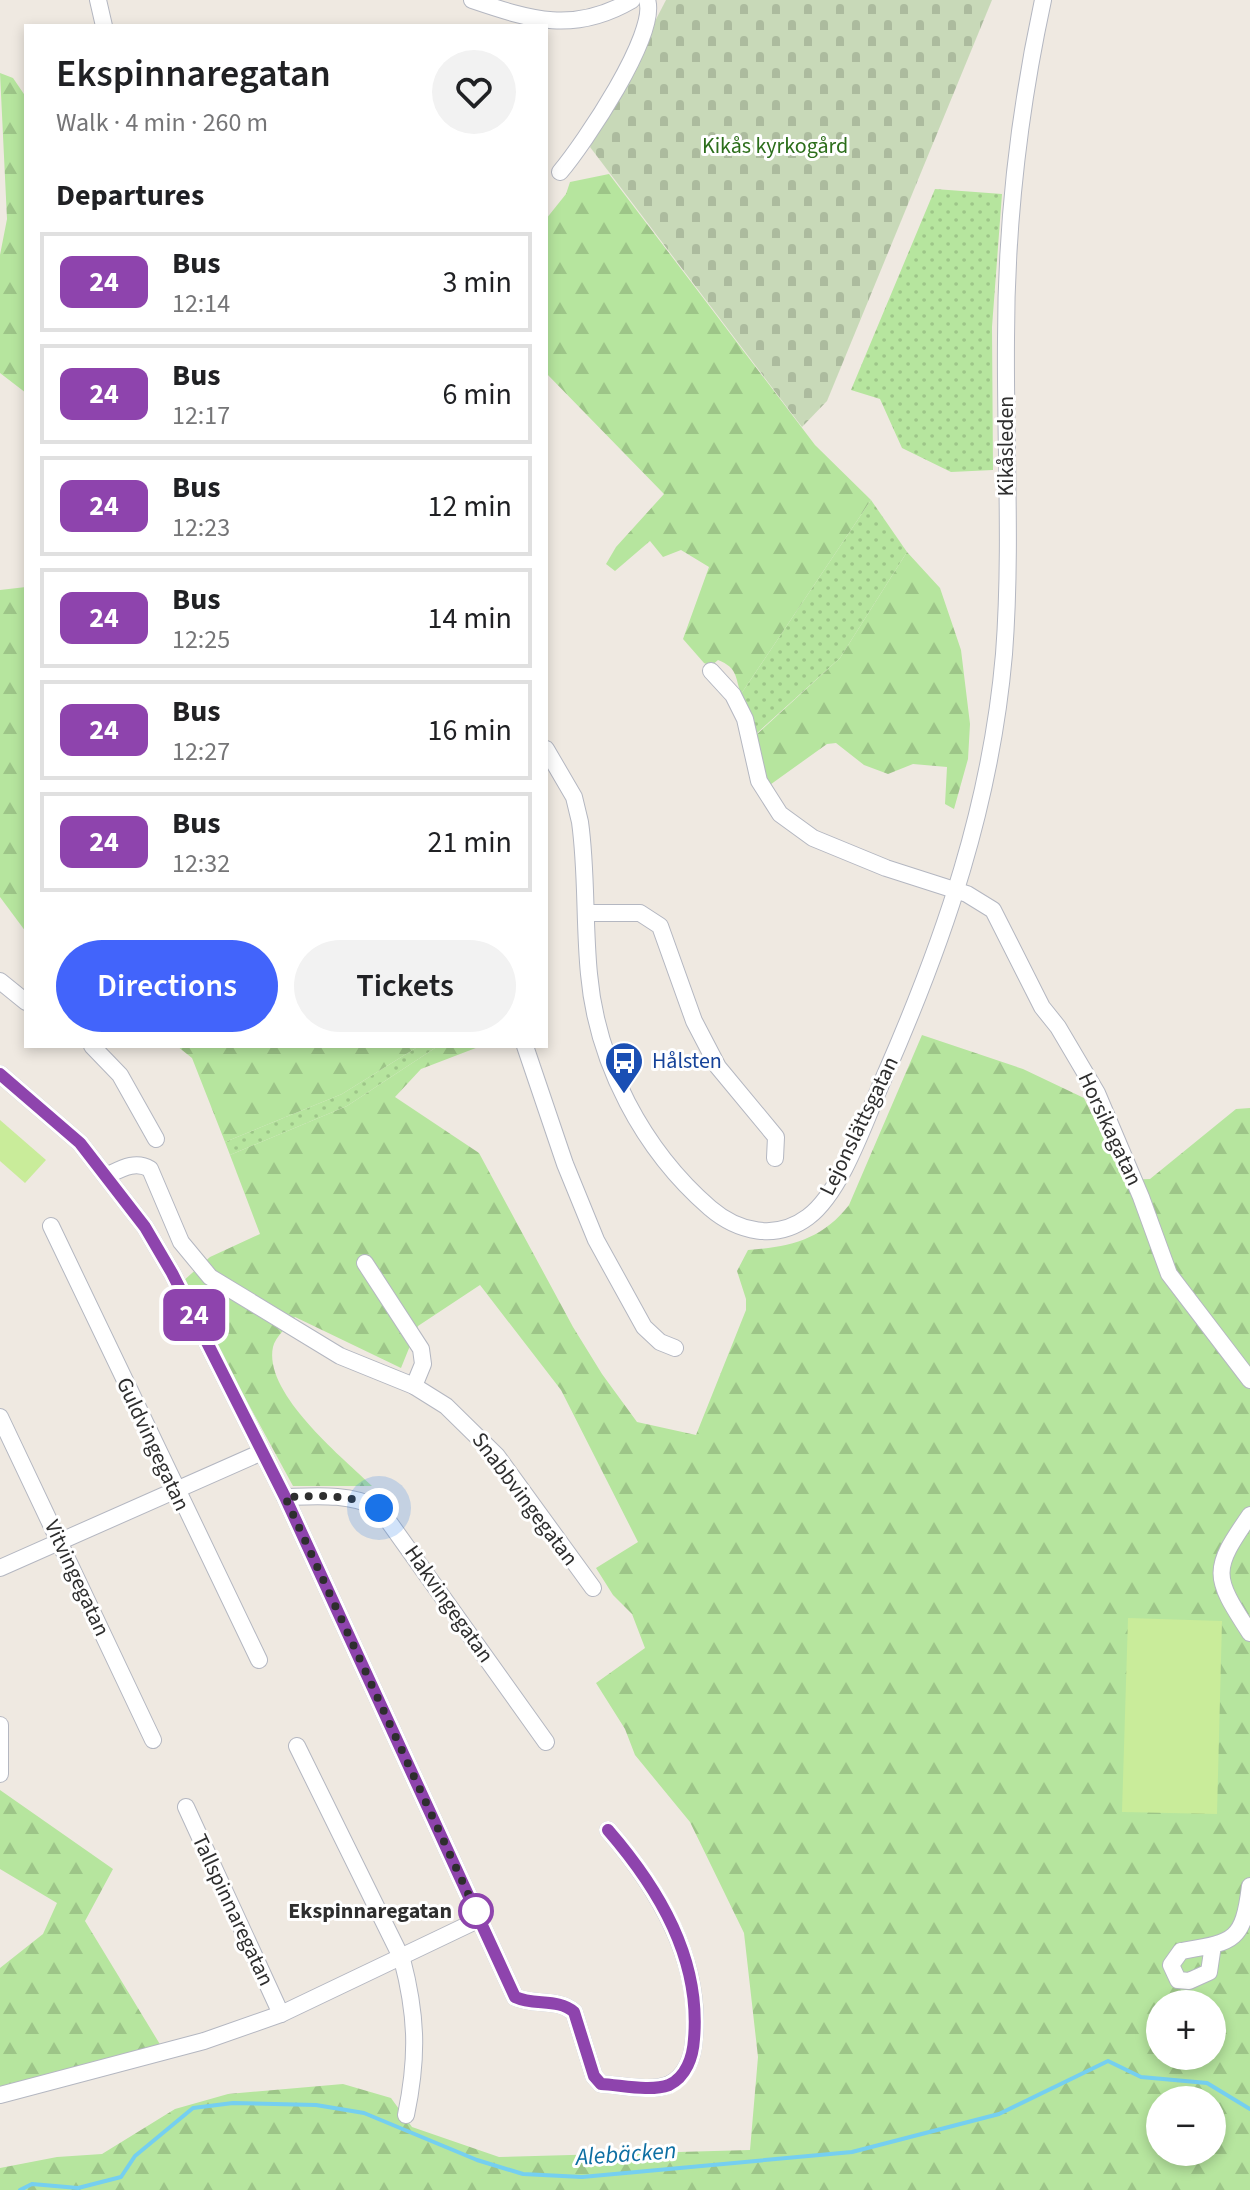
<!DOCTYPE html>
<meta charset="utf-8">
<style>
body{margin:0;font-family:"Source Sans 3",sans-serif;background:#f2f2f2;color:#202124;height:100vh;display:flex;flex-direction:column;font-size:30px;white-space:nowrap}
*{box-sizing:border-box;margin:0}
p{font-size:26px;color:#757577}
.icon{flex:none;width:44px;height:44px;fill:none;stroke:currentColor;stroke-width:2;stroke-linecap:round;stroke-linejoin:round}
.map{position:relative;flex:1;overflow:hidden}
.drawer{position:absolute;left:24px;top:24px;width:524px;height:1024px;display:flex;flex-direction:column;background:#fff;border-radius:0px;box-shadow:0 4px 12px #0003}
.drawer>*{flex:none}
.badge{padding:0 16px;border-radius:12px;font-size:28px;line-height:52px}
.controls{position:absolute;left:1146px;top:1990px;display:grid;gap:16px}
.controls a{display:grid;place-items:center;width:80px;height:80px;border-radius:50%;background:#fff;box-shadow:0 4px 12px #0003;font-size:40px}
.you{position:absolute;width:40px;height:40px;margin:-20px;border:6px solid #fff;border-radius:50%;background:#1a73e8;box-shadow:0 0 0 12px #1a73e833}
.map>.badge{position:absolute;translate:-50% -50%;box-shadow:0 0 0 4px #fff}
h2{padding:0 32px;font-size:30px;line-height:72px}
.round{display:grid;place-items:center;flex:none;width:84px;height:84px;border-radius:42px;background:#f2f2f2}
.head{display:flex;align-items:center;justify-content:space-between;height:136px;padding:0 32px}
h1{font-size:38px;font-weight:600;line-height:60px}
.action{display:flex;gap:16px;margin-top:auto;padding:16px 32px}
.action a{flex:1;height:92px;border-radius:48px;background:#4264fb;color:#fff;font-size:32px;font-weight:600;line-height:92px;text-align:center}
.action a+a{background:#f2f2f2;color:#202124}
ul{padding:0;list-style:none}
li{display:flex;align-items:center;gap:24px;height:100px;margin:0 16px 12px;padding:0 16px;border:4px solid #e0e0e0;border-radius:0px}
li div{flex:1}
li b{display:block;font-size:30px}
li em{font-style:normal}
li .badge{min-width:88px;font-weight:700;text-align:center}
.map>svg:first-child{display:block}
.grass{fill:url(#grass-dots)}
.forest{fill:url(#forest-firs);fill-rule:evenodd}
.cemetery{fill:url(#cemetery-stones)}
.pitch{fill:#c9ec9a}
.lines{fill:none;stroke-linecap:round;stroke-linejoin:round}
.stream{stroke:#75cff0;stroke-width:4}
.minor-casing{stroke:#b4b7c1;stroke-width:18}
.minor{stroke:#fff;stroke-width:16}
.line-casing{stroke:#fff;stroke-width:18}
.line{stroke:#8e44ad;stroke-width:12}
.walk{stroke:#2e2e2e;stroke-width:8;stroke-dasharray:0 14.4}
.stop-dot{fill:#fff;stroke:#8e44ad;stroke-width:4}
.labels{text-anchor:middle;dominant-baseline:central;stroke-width:6;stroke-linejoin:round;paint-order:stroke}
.park-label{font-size:22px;fill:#2c6e1b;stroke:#fff}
.street-label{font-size:22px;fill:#2e2e2e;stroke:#fff}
.transit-label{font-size:22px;fill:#164399;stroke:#fff;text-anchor:start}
.stop-label{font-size:22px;font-weight:bold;fill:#2e2e2e;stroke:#fff;text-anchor:end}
.water-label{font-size:24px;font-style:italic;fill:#0d6fa3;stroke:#fff}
</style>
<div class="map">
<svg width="1250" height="2190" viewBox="0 0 1250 2190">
<defs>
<pattern id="grass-dots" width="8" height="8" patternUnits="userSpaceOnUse" patternTransform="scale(2)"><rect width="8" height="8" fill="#b6e59e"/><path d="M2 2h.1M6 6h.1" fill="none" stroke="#9dc588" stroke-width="1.8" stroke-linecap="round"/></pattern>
<pattern id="forest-firs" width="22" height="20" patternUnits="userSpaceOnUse" patternTransform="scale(2)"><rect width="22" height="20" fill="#b6e59e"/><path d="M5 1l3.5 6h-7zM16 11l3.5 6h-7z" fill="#9dc588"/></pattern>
<pattern id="cemetery-stones" width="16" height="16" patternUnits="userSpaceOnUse" patternTransform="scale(2)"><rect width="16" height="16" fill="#c8d9b8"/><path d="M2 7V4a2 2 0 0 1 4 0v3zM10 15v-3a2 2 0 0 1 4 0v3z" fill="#acbb9e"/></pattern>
</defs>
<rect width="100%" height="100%" fill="#efe9e1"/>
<g class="grass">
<polygon points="935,189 1002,194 992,327 993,470 951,472 902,448 880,399 851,390"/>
<polygon points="871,500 907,552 840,658 756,734 741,694"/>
<polygon points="419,1046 438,1046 347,1106 230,1155 225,1142 342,1094"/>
</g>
<g class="forest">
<polygon points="0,73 13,78 26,97 26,393 0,373 0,255 7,219"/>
<path d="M 609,174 L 815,445 L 871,500 L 741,694 C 735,677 738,668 718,660 L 711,666 L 704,663 L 683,639 L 709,567 L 681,550 L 663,557 L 650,541 L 615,571 L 606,564 L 616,547 L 664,494 L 546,373 L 546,219 L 566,194 L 570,182 Z"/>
<polygon points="907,552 940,588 961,650 970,724 968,759 954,809 945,804 947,767 913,764 888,774 864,765 836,743 827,744 767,787 756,735 840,658"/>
<polygon points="26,587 26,932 0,897 0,590"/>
<path d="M 922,1035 L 1023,1069 L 1084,1098 L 1124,1180 L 1150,1179 L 1236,1109 L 1250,1108 L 1250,2190 L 0,2190 L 0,2168 L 57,2157 L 102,2154 L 175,2109 L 228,2094 L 343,2084 L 391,2098 L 412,2127 L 499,2157 L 750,2150 L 758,2057 L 744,1933 L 690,1822 L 635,1755 L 625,1729 L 596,1683 L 645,1648 L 632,1614 L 613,1595 L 596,1568 L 638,1542 L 561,1390 L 480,1285 L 418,1326 L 401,1368 L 295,1317 C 289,1325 275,1337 273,1347 C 263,1393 342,1457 372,1486 L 293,1486 L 182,1282 L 210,1257 L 260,1234 L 230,1155 L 347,1106 L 438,1046 L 481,1046 L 421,1069 L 395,1097 L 479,1153 L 573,1327 L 602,1374 L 637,1422 L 696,1435 L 746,1310 L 746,1299 L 737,1271 L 748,1250 C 789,1247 822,1240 849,1205 ZM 1160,2004 L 1212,2004 L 1212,2056 L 1160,2056 ZM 1160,2100 L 1212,2100 L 1212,2152 L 1160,2152 Z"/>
<polygon points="177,1046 419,1046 342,1094 225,1142 192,1058"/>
<polygon points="0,1790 113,1869 85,1921 161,2046 0,2096 0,1968 43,1934 57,1903 0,1869"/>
</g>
<polygon class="cemetery" points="666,0 992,0 827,401 802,427 590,147"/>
<g class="pitch">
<polygon points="0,1120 46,1160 25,1183 0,1161"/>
<polygon points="1128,1618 1222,1621 1217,1814 1122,1812"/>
</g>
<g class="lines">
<polyline class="stream" points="20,2190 32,2184 78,2188 121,2177 135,2156 193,2108 233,2103 316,2105 364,2113 477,2160 523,2174 582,2177 852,2152 999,2114 1108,2061 1141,2077 1207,2083 1250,2109"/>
<g class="minor-casing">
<g id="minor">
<polyline points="98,0 104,26"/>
<path d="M 472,0 C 531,20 574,34 632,0"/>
<path d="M 560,172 C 583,145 659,33 647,0"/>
<polyline points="711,671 733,695 745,719 759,781 780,814 813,838 886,868 967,894 993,910 1042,1007 1058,1027 1097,1093 1141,1197 1169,1274 1250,1380"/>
<path d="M 546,749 L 574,797 L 580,822 C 587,872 584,923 589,974 C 597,1063 643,1150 710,1208 C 738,1232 776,1241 808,1217 C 843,1191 867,1115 885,1075 C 945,938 991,804 1004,654 C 1012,549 1005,444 1006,339 C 1006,225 1019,111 1043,0"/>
<polyline points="586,913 640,913 660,926 694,1021 718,1067 776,1137 775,1158"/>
<polyline points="0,981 26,1002"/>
<polyline points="92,1046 120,1075 156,1139"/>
<polyline points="525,1046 565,1164 596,1240 644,1327 660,1342 675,1348"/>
<path d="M 0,1074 L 80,1143 L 145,1227 L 172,1273 L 285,1497 L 515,1997 C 534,2006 558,1998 574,2012 L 594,2076 L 601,2084 C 621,2085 650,2092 668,2085 C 686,2077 693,2057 694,2039 C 702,1960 658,1888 608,1830"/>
<path d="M 106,1176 C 121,1169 135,1160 150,1169 L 181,1242 L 210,1277 L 340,1356 L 414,1386 L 446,1406 L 497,1456 L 593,1588"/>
<polyline points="51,1226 259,1660"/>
<polyline points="365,1263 421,1349 423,1364 414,1386"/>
<polyline points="0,1417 153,1740"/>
<path d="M 285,1497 C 317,1496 348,1493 379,1508 L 546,1742"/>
<path d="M 1250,1515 C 1212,1570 1212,1575 1250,1633"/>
<polyline points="0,1568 262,1452"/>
<polyline points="0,1725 0,1774"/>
<path d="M 297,1746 L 402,1959 C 417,2016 418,2057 406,2115"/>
<polyline points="186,1807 281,2014"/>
<path d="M 1213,1945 L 1209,1972 L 1189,1981 L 1178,1980 L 1171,1965 L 1181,1951 C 1234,1942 1243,1942 1250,1886"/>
<polyline points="0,2095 204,2041 281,2014 480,1919"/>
</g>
</g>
<use href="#minor" class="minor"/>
</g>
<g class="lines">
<g class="line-casing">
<path id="line" d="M 0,1074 L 80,1143 L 145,1227 L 172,1273 L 285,1497 L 515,1997 C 534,2006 558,1998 574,2012 L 594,2076 L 601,2084 C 621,2085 650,2092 669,2085 C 686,2077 693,2057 694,2039 C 701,1959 659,1889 608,1830"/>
</g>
<use href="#line" class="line"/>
<path class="walk" d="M 379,1508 C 348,1493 317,1496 285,1497 L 476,1911"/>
</g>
<defs>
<g id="bus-pin" transform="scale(2)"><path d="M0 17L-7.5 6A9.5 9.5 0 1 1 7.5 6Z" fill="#1a4fb4" stroke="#fff"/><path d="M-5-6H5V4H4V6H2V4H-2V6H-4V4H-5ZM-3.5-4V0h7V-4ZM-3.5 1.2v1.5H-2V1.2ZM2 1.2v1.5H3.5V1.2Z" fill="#fff"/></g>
</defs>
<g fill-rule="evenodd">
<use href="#bus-pin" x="624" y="1061"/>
</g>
<circle class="stop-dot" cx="476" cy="1911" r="16"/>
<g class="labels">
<g class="park-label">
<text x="775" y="146">Kikås kyrkogård</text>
</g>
<g class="street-label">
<text transform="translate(1006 446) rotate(-90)">Kikåsleden</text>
<text transform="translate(859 1126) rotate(-64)">Lejonslättsgatan</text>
<text transform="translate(1110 1129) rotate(65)">Horsikagatan</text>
<text transform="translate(153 1444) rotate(65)">Guldvingegatan</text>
<text transform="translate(525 1499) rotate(53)">Snabbvingegatan</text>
<text transform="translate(77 1578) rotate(65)">Vitvingegatan</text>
<text transform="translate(449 1604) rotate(55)">Hakvingegatan</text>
<text transform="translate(233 1910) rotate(65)">Tallspinnaregatan</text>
</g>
<g class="transit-label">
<text x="652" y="1061">Hålsten</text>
</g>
<g class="stop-label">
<text x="452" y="1911">Ekspinnaregatan</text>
</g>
<g class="water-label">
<text transform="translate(626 2154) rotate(-4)">Alebäcken</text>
</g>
</g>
</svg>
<div class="controls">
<a>+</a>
<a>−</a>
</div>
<div class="you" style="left:379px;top:1508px"></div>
<b class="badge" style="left:194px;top:1315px;background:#8e44ad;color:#fff">24</b>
<section class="drawer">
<div class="head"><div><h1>Ekspinnaregatan</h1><p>Walk · 4 min · 260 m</p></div><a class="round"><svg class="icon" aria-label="heart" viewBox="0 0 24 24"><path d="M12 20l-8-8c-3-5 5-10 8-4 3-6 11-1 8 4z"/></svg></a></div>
<h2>Departures</h2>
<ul>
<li><span class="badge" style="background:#8e44ad;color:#fff">24</span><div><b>Bus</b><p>12:14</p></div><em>3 min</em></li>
<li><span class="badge" style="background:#8e44ad;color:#fff">24</span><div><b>Bus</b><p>12:17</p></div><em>6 min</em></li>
<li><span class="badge" style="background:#8e44ad;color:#fff">24</span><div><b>Bus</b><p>12:23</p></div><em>12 min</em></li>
<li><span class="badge" style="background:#8e44ad;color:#fff">24</span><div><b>Bus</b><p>12:25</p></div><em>14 min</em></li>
<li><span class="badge" style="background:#8e44ad;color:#fff">24</span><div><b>Bus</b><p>12:27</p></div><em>16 min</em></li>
<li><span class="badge" style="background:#8e44ad;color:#fff">24</span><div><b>Bus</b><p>12:32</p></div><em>21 min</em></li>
</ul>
<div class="action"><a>Directions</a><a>Tickets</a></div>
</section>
</div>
